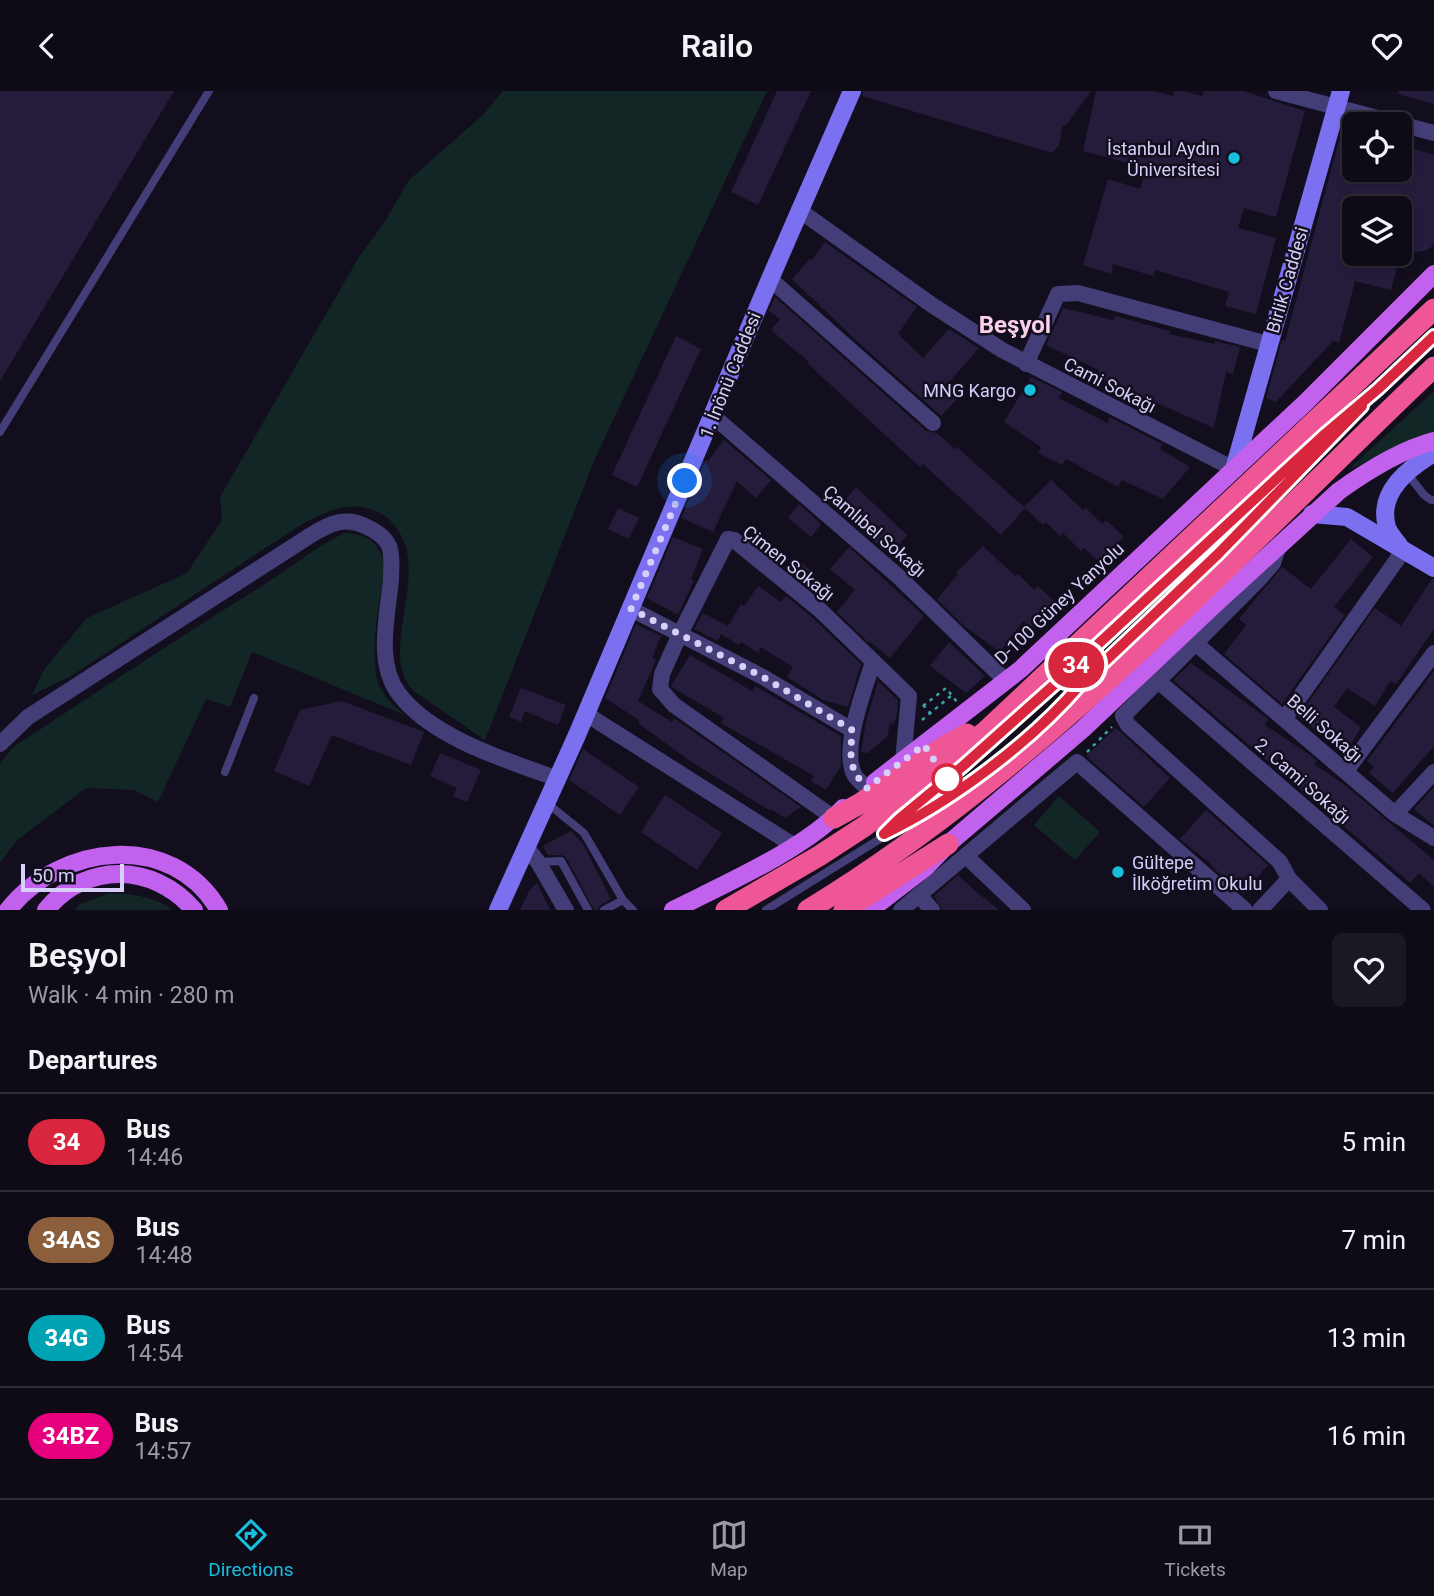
<!DOCTYPE html>
<meta charset="utf-8">
<style>
body{margin:0;font-family:Roboto,sans-serif;background:#1c1823;color:#f1f3f6;height:100vh;display:flex;flex-direction:column;font-size:26px;white-space:nowrap}
*{box-sizing:border-box;margin:0}
p{font-size:23px;color:#9b9aa1}
.icon{flex:none;width:38px;height:38px;fill:none;stroke:currentColor;stroke-width:2;stroke-linecap:round;stroke-linejoin:round}
.map{position:relative;height:819px;overflow:hidden}
.side{display:flex;flex-direction:column;background:#0e0a16;flex:1}
.side>*{flex:none}
.badge{padding:0 14px;border-radius:23px;font-size:24px;line-height:46px}
.tools{position:absolute;left:1342px;top:21px;display:grid;gap:14px}
.tools a{display:grid;place-items:center;width:70px;height:70px;border-radius:10px;background:#0e0a16;box-shadow:0 4px 10px #0003,0 0 0 2px #2e2b35;font-size:35px}
.scale{position:absolute;left:21px;bottom:18px;width:103px;box-sizing:border-box;padding-left:7px;border:4px solid #d7cffa;border-top:0;font-size:19px;line-height:24px;white-space:nowrap;color:#d7cffa;-webkit-text-stroke:5px #120e1d;paint-order:stroke}
.you{position:absolute;width:35px;height:35px;margin:-18px;border:5px solid #fff;border-radius:50%;background:#1a73e8;box-shadow:0 0 0 10px #1a73e833}
.map>.badge{position:absolute;translate:-50% -50%;box-shadow:0 0 0 4px #fff}
h2{padding:0 28px;font-size:26px;line-height:63px}
.round{display:grid;place-items:center;flex:none;width:74px;height:74px;border-radius:10px;background:#1c1823}
.summary{display:flex;align-items:center;justify-content:space-between;height:119px;padding:0 28px}
h1{font-size:33px;font-weight:600;line-height:52px}
ul{padding:0;list-style:none}
li{display:flex;align-items:center;gap:21px;height:98px;padding:0 28px;border-top:2px solid #2e2b35}
li div{flex:1}
li b{display:block;font-size:26px}
li em{font-style:normal}
li .badge{min-width:77px;font-weight:700;text-align:center}
header{display:flex;justify-content:space-between;align-items:center;height:91px;padding:0 28px;background:#0e0a16;font-size:32px;font-weight:600}
.dock{display:flex;justify-content:space-around;align-items:center;height:98px;border-top:2px solid #2e2b35;background:#0e0a16;font-size:19px;color:#9b9aa1}
.dock a{display:grid;justify-items:center;gap:4px}
.dock .current{color:#17bede}
.map>svg:first-child{display:block}
.green{fill:#122626}
.building{fill:#251c3c}
.lines{fill:none;stroke-linecap:round;stroke-linejoin:round}
.path{stroke:#39a4a4;stroke-width:2.5;stroke-dasharray:3.5 5;stroke-linecap:butt}
.lane{stroke:#433e77;stroke-width:8}
.street{stroke:#433e77;stroke-width:16}
.secondary{stroke:#7b70f0;stroke-width:18}
.primary{stroke:#c361ef;stroke-width:18}
.highway{stroke:#ee5695;stroke-width:21}
.line-casing{stroke:#fff;stroke-width:16}
.line{stroke:#d7263d;stroke-width:10}
.walk{stroke:#d7cffa;stroke-width:7;stroke-dasharray:0 12.6}
.poi-dot{fill:#17bede;stroke:#120e1d;stroke-width:2.5}
.stop-dot{fill:#fff;stroke:#d7263d;stroke-width:3.5}
.labels{text-anchor:middle;dominant-baseline:central;stroke-width:5;stroke-linejoin:round;paint-order:stroke}
.poi-label{font-size:18px;fill:#d7cffa;stroke:#120e1d;text-anchor:end}
.street-label{font-size:18px;fill:#d7cffa;stroke:#120e1d}
.district-label{font-size:24px;font-weight:bold;fill:#fad1e9;stroke:#120e1d}
</style>
<header><svg class="icon" aria-label="back" viewBox="0 0 24 24"><path d="M15 5l-7 7 7 7"/></svg>Railo<svg class="icon" aria-label="heart" viewBox="0 0 24 24"><path d="M12 20l-8-8c-3-5 5-10 8-4 3-6 11-1 8 4z"/></svg></header>
<div class="map">
<svg width="1434" height="819" viewBox="0 0 1434 819">
<rect width="100%" height="100%" fill="#120e1d"/>
<g class="green">
<path d="M 503,0 L 767,0 L 594,370 L 485,649 L 415,601 C 376,567 429,487 399,441 C 394,433 388,426 380,422 C 351,407 325,421 299,435 L 71,585 L 32,604 L 45,577 L 87,527 L 187,482 L 222,429 L 220,406 L 359,166 L 384,132 L 409,89 L 484,23 Z"/>
<polygon points="1434,300 1434,340 1348,379"/>
<path d="M 344,442 C 367,443 378,451 385,472 C 381,505 367,567 380,596 C 385,608 396,616 405,624 L 252,561 L 230,616 L 206,608 L 158,711 L 134,699 L 86,697 L 17,749 L 0,772 L 0,673 L 12,657 C 94,603 175,549 259,497 C 287,479 314,457 344,442 Z"/>
<polygon points="1059,705 1100,741 1075,769 1034,734"/>
<path d="M 109,802 C 131,803 155,805 172,819 L 75,819 L 80,813 Z"/>
</g>
<g class="building">
<polygon points="0,0 174,0 0,290"/>
<polygon points="777,0 811,0 758,114 731,101"/>
<polygon points="863,0 1091,0 1068,32 1062,36 1059,54 1052,62 862,5"/>
<polygon points="1096,0 1153,0 1173,5 1174,0 1183,0 1202,5 1204,0 1243,0 1305,20 1276,126 1244,117 1238,137 1276,147 1256,223 1225,215 1229,201 1155,179 1153,185 1113,173 1111,183 1083,174 1108,88 1140,98 1147,77 1083,60"/>
<polygon points="1399,0 1434,0 1434,13 1398,3"/>
<polygon points="1343,35 1354,38 1354,79 1400,79 1400,54 1434,64 1434,153 1428,159 1416,161 1400,156 1400,117 1354,117 1354,163 1374,163 1399,169 1391,199 1355,190 1339,252 1333,250 1276,311 1266,307 1282,249 1285,250"/>
<polygon points="825,151 917,216 898,243 923,267 949,238 979,257 949,291 962,303 941,325 859,252 792,188 810,168 812,169"/>
<polygon points="775,206 926,340 937,342 955,358 957,356 1025,417 1001,444 923,373 920,376 808,273 809,271 771,239 780,228 769,220"/>
<polygon points="1063,217 1113,229 1115,225 1170,240 1169,243 1215,253 1215,250 1240,256 1233,283 1226,281 1214,337 1097,286 1099,279 1046,254"/>
<polygon points="676,245 701,258 637,396 612,384"/>
<polygon points="1031,286 1062,301 1059,307 1107,332 1110,326 1162,353 1160,358 1190,376 1163,408 1122,389 1118,396 1066,368 1062,374 1038,362 1041,356 1004,331"/>
<polygon points="724,349 771,389 756,407 737,390 713,441 681,427 706,369 708,370"/>
<polygon points="1051,389 1083,419 1086,417 1102,433 1106,429 1124,446 1099,471 1084,457 1081,460 1063,442 1060,445 1046,431 1043,434 1024,416"/>
<polygon points="856,396 907,444 890,464 838,418"/>
<polygon points="799,413 821,433 811,446 788,427"/>
<polygon points="618,417 639,427 629,448 608,438"/>
<polygon points="673,446 703,458 691,488 694,489 678,524 647,507"/>
<polygon points="1351,448 1373,466 1334,516 1345,524 1282,613 1224,563 1246,534 1239,528 1282,476 1311,498"/>
<polygon points="983,455 1015,485 1018,483 1034,499 1038,495 1056,512 1031,537 1023,530 1000,561 964,535 937,508 958,483 956,482"/>
<polygon points="849,456 924,525 890,567 869,550 869,552 837,521 855,499 830,478"/>
<polygon points="797,468 814,482 805,493 788,479"/>
<polygon points="1432,488 1434,488 1434,538 1396,593 1390,590 1375,615 1347,597 1334,616 1361,636 1346,661 1298,626 1375,517 1401,535"/>
<polygon points="758,495 781,511 786,505 813,527 861,573 848,616 823,609 787,586 793,576 761,556 758,562 741,551 739,554 721,543 718,550 694,538 703,522 728,535 741,513 744,515"/>
<polygon points="636,533 661,545 652,567 656,569 638,610 672,631 674,627 801,716 785,727 771,718 769,719 690,670 638,632 639,629 605,607"/>
<polygon points="949,551 985,585 966,602 930,575"/>
<polygon points="690,564 752,600 755,595 841,645 841,675 826,699 811,690 814,685 721,632 724,627 673,597 671,595"/>
<polygon points="1191,572 1268,628 1265,634 1310,664 1317,670 1314,673 1345,694 1434,769 1434,796 1419,782 1410,792 1173,589"/>
<polygon points="1434,580 1434,655 1393,702 1369,682 1374,676 1367,670"/>
<polygon points="878,590 898,609 897,623 894,633 890,632 887,646 868,662 861,661 866,631"/>
<polygon points="521,597 566,614 558,634 525,620 521,631 509,626"/>
<polygon points="342,610 424,641 411,674 332,644 309,695 274,680 300,619"/>
<polygon points="1116,637 1170,687 1144,716 1086,665"/>
<polygon points="583,658 639,696 620,724 569,689"/>
<polygon points="440,662 481,679 467,711 453,705 457,697 430,685"/>
<polygon points="1434,696 1434,735 1414,718"/>
<polygon points="665,704 722,742 697,779 641,741"/>
<polygon points="1206,719 1268,774 1243,803 1211,775 1212,774 1180,748"/>
<polygon points="571,740 583,753 611,808 600,814 598,819 594,819 566,766 561,764 548,764 543,755"/>
<polygon points="958,784 974,799 999,819 942,819 934,805"/>
<polygon points="537,792 550,819 520,819 529,800"/>
</g>
<g class="lines">
<g class="path">
<polyline points="923,614 933,625"/>
<polyline points="923,615 946,597 957,611"/>
<polyline points="922,629 952,604"/>
<polyline points="1087,661 1112,636"/>
</g>
<g class="lane">
<polyline points="1374,301 1434,245"/>
<polyline points="0,341 209,0"/>
<polyline points="1406,381 1424,404 1431,409 1434,409"/>
<polyline points="1033,641 1218,463 1331,348 1378,298"/>
<polyline points="225,681 254,607"/>
<polyline points="547,712 584,742 623,809"/>
<polyline points="888,739 1055,593 1351,320"/>
<polyline points="538,771 561,770 588,819"/>
<polyline points="604,819 623,809 633,819"/>
<polyline points="766,819 960,698 1015,656"/>
</g>
<g class="street">
<polyline points="1276,0 1434,42"/>
<polyline points="799,119 932,214 1002,259 1234,378"/>
<polyline points="770,188 933,332"/>
<polyline points="1026,273 1058,203 1078,202 1268,253"/>
<polyline points="713,325 899,486 1006,590"/>
<polyline points="1278,457 1273,472 1261,486 1123,625 1128,634 1280,771 1289,788 1320,819"/>
<polyline points="631,518 763,586 852,639"/>
<polyline points="1194,551 1395,723 1434,747"/>
<polyline points="1157,589 1423,819"/>
<polyline points="586,623 793,754"/>
<polyline points="1285,627 1403,460"/>
<path d="M 0,653 L 28,626 L 311,444 C 329,433 345,425 365,435 C 374,439 385,446 389,455 C 393,465 391,478 391,488 C 388,523 375,572 399,603 C 432,647 508,670 558,688"/>
<polyline points="1346,680 1434,562"/>
<path d="M 867,697 C 863,693 858,689 855,685 C 840,660 865,597 873,571"/>
<polyline points="1395,723 1434,681"/>
<polyline points="834,727 674,614 660,598 662,583 680,543 728,448 734,449 820,519 909,605 903,670"/>
<polyline points="527,757 538,771 566,819"/>
<polyline points="967,766 1023,819"/>
<polyline points="919,804 932,819"/>
<polyline points="901,819 1077,671 1245,819"/>
<polyline points="1260,819 1289,788"/>
</g>
<g class="secondary">
<polyline points="1234,378 1341,0"/>
<polyline points="1312,423 1347,426 1434,477"/>
<path d="M 1399,454 C 1395,449 1389,442 1387,436 C 1377,401 1409,377 1434,362"/>
<polyline points="498,819 577,644 770,188 852,0"/>
</g>
<g class="primary">
<polyline points="875,691 1021,578 1305,312 1434,183"/>
<path d="M 8,819 C 61,752 172,739 219,819"/>
<path d="M 46,819 C 86,770 154,772 194,819"/>
<path d="M 673,819 C 723,794 805,758 843,717"/>
<path d="M 870,819 L 926,776 L 948,753 L 1083,638 L 1213,515 L 1339,400 C 1367,380 1400,359 1434,350"/>
</g>
<g class="highway">
<polyline points="834,727 861,712 942,657 967,643"/>
<polyline points="726,819 819,765 865,735 986,640 1434,218"/>
<path d="M 808,819 C 1043,676 1236,464 1434,276"/>
<polyline points="844,819 948,753"/>
</g>
</g>
<g class="lines">
<g class="line-casing">
<path id="line" d="M 1362,315 L 1218,463 L 1080,594 C 1031,651 951,711 884,743 L 899,728 L 963,675 L 1055,593 L 1325,343 L 1378,298 L 1434,245"/>
</g>
<use href="#line" class="line"/>
<path class="walk" d="M 685,390 L 631,518 L 763,586 L 852,639 C 851,666 847,676 867,697 L 924,654 L 947,688"/>
</g>
<g class="poi-dot">
<circle cx="1234" cy="67" r="7"/>
<circle cx="1030" cy="299" r="7"/>
<circle cx="1118" cy="781" r="7"/>
</g>
<circle class="stop-dot" cx="947" cy="688" r="14"/>
<g class="labels">
<g class="poi-label">
<text x="1220" y="57">İstanbul Aydın<tspan x="1220" dy="21">Üniversitesi</tspan></text>
<text x="1016" y="299">MNG Kargo</text>
<text x="1132" y="771" text-anchor="start">Gültepe<tspan x="1132" dy="21">İlköğretim Okulu</tspan></text>
</g>
<g class="street-label">
<text transform="translate(1287 189) rotate(-74)">Birlik Caddesi</text>
<text transform="translate(730 284) rotate(-68)">1. İnönü Caddesi</text>
<text transform="translate(1110 294) rotate(27)">Cami Sokağı</text>
<text transform="translate(875 440) rotate(41)">Çamlıbel Sokağı</text>
<text transform="translate(789 472) rotate(38)">Çimen Sokağı</text>
<text transform="translate(1059 512) rotate(-43)">D-100 Güney Yanyolu</text>
<text transform="translate(1325 637) rotate(41)">Belli Sokağı</text>
<text transform="translate(1303 690) rotate(41)">2. Cami Sokağı</text>
</g>
<g class="district-label">
<text x="1015" y="234">Beşyol</text>
</g>
</g>
</svg>
<div class="tools">
<a><svg class="icon" aria-label="locate" viewBox="0 0 24 24"><circle cx="12" cy="12" r="6"/><path d="M12 2v4M12 18v4M2 12h4M18 12h4"/></svg></a>
<a><svg class="icon" aria-label="layers" viewBox="0 0 24 24"><path d="M12 4l9 5-9 5-9-5zM3 14l9 5 9-5"/></svg></a>
</div>
<div class="scale">50 m</div>
<div class="you" style="left:685px;top:390px"></div>
<b class="badge" style="left:1076px;top:574px;background:#d7263d;color:#fff">34</b>
</div>
<section class="side">
<div class="summary"><div><h1>Beşyol</h1><p>Walk · 4 min · 280 m</p></div><a class="round"><svg class="icon" aria-label="heart" viewBox="0 0 24 24"><path d="M12 20l-8-8c-3-5 5-10 8-4 3-6 11-1 8 4z"/></svg></a></div>
<h2>Departures</h2>
<ul>
<li><span class="badge" style="background:#d7263d;color:#fff">34</span><div><b>Bus</b><p>14:46</p></div><em>5 min</em></li>
<li><span class="badge" style="background:#8b5e3c;color:#fff">34AS</span><div><b>Bus</b><p>14:48</p></div><em>7 min</em></li>
<li><span class="badge" style="background:#00a3b4;color:#fff">34G</span><div><b>Bus</b><p>14:54</p></div><em>13 min</em></li>
<li><span class="badge" style="background:#e6007e;color:#fff">34BZ</span><div><b>Bus</b><p>14:57</p></div><em>16 min</em></li>
</ul>
</section>
<nav class="dock">
<a class="current"><svg class="icon" aria-label="directions" viewBox="0 0 24 24"><path d="M12 3l9 9-9 9-9-9zM9 14v-3h6M13 9l2 2-2 2"/></svg>Directions</a>
<a><svg class="icon" aria-label="map" viewBox="0 0 24 24"><path d="M3 6l6-2 6 2 6-2v14l-6 2-6-2-6 2zM9 4v14M15 6v14"/></svg>Map</a>
<a><svg class="icon" aria-label="tickets" viewBox="0 0 24 24"><path d="M3 7h18v10H3zM15 7v10"/></svg>Tickets</a>
</nav>
